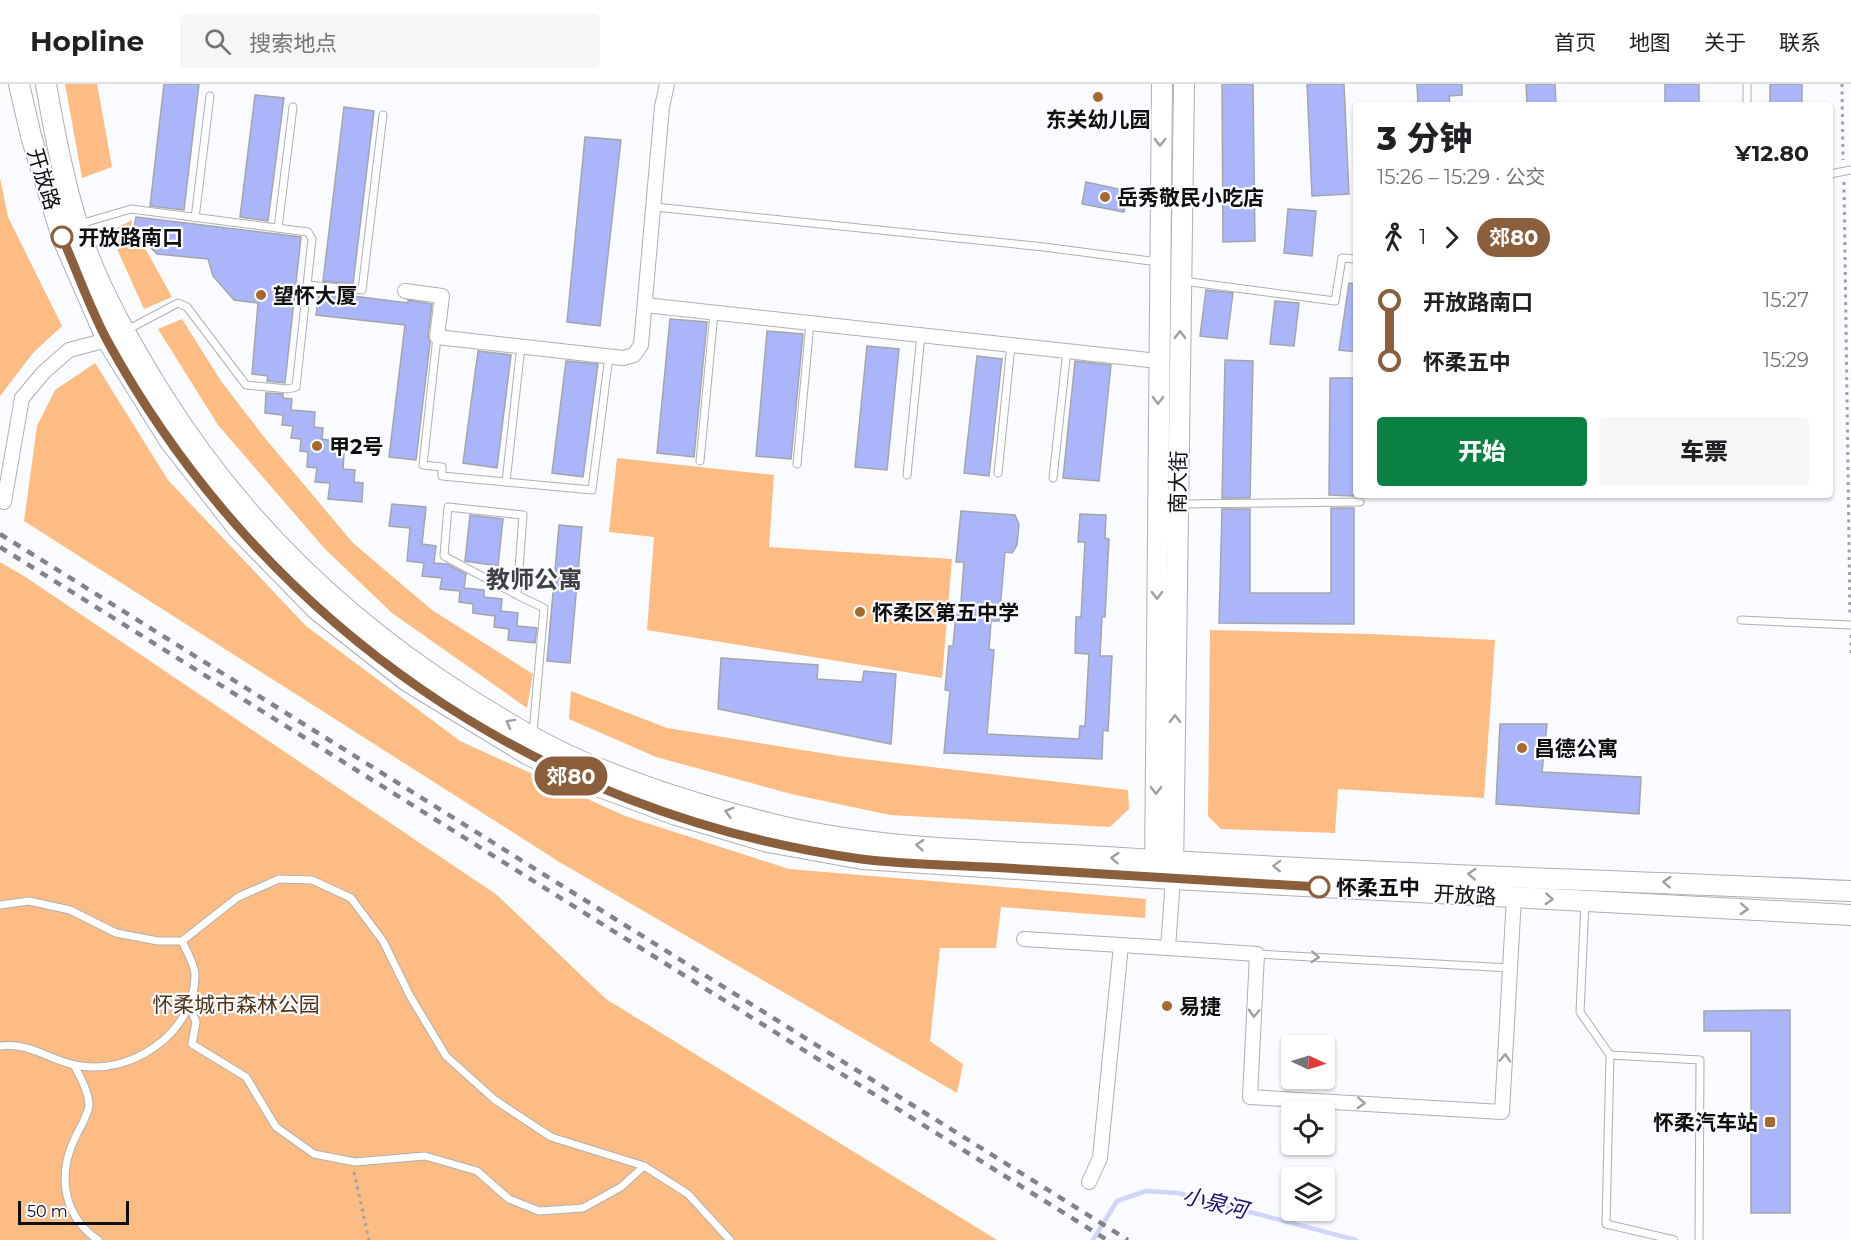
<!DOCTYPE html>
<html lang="zh">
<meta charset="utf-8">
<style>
body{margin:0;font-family:Montserrat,"Noto Sans SC",sans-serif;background:#f6f6f6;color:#202124;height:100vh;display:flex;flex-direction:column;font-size:22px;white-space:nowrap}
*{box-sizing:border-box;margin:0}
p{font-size:20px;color:#757577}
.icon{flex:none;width:33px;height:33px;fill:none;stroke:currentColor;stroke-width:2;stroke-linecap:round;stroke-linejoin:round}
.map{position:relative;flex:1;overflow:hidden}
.side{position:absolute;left:1353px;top:18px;width:480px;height:396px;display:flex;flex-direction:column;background:#fff;border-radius:6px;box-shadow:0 2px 4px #0004}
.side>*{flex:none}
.badge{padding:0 12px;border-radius:20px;font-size:21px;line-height:39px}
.needle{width:39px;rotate:94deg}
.controls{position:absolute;left:1281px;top:951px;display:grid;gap:12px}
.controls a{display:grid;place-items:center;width:54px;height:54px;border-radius:6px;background:#fff;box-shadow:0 2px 4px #0004;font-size:30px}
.scale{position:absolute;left:18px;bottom:15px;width:111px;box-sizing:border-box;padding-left:6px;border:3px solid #0f0f10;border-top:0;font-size:16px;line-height:21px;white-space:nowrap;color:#0f0f10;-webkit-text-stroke:4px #fafbff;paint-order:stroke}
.map>.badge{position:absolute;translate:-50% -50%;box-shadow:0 0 0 3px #fff}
.legs{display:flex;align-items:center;gap:9px;height:66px;padding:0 24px;font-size:20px}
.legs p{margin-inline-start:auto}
.overview{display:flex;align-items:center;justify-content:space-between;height:102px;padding:0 24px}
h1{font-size:33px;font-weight:800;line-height:45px}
.primary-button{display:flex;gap:12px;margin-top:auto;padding:12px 24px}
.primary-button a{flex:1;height:69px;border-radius:6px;background:#0b8043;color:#fff;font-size:24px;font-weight:800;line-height:69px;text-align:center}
.primary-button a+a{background:#f6f6f6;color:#202124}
ul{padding:0 24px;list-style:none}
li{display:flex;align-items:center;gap:21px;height:60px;font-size:22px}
li i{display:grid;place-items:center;width:9px;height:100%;margin:0 8px;background:currentColor}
li i::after{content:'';width:15px;height:15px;margin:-8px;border:4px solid;border-radius:50%;background:#fff}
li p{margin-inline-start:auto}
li:first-child i{background:linear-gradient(#0000 50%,currentColor 0)}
li:last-child i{background:linear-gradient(currentColor 50%,#0000 0)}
header{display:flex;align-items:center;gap:36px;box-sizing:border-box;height:84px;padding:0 30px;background:#fff;border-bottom:2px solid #e0e0e0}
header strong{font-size:28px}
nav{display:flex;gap:33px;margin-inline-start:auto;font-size:21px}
.search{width:420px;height:54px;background:#f6f6f6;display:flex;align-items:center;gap:15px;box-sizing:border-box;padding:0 21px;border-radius:6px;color:#757577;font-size:22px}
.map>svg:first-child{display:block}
.green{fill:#fdbc83}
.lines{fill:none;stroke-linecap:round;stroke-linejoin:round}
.stream{stroke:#cfd6f9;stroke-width:4.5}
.building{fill:#abb6fa;stroke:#a4a5a8;stroke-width:1.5}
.service-casing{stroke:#aeafb2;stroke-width:9}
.minor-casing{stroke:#aeafb2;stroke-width:16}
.secondary-casing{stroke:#aeafb2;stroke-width:22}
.path{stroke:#9fa0a3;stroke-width:3;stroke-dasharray:3 4.5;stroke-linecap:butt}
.service{stroke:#fff;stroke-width:7}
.minor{stroke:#fff;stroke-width:14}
.secondary{stroke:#fff;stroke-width:20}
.rail{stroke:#838386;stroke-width:4.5;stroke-dasharray:8 8;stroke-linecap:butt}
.oneway{stroke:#9f9f9f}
.line-1-casing{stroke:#fff;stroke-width:14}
.line-1{stroke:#8b5e3c;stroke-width:9}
.poi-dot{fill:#a76a2e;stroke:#fafbff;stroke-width:2}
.stop-1-dot{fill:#fff;stroke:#8b5e3c;stroke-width:3}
.labels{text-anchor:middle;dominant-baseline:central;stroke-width:4.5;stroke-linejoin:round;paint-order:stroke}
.poi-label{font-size:21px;font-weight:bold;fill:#0f0f10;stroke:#fafbff;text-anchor:start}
.street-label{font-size:21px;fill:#0f0f10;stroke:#fafbff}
.stop-label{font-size:21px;font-weight:bold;fill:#0f0f10;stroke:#fafbff;text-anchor:start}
.park-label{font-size:21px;fill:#513316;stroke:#fafbff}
.water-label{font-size:22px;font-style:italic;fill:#1e1071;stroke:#fafbff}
.quarter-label{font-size:24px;font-weight:bold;fill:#3f4043;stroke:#fafbff}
</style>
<header>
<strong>Hopline</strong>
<div class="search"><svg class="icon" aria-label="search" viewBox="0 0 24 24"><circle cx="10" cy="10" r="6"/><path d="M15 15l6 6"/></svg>搜索地点</div>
<nav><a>首页</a><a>地图</a><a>关于</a><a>联系</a></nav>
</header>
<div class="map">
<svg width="1851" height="1156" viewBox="0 0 1851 1156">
<rect width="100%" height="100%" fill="#fafbff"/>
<g class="green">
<polygon points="65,0 97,0 112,83 82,94"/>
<polygon points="0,94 8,133 62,242 33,269 0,312"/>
<polygon points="132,136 130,147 146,150 145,164 172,213 144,225 112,154 115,145"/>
<polygon points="182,235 221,297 264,353 353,459 432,526 533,590 527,624 392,529 324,464 218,341 158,245"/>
<polygon points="95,279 168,396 306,542 460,657 625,732 789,785 1146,815 1145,834 1001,823 996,864 940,864 930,957 963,980 957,1009 561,779 24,437 37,342 55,306"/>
<polygon points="617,374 774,391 769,463 952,475 942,594 647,546 654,453 609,448"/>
<polygon points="0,478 24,492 497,811 606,915 997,1156 0,1156"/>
<polygon points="1210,546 1371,550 1495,556 1484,714 1338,705 1335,749 1221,745 1208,732"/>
<polygon points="571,607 667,644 846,673 1128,706 1129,725 1110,743 890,731 791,710 656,673 569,635"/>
</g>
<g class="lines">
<polyline class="stream" points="1093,1156 1117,1117 1146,1107 1178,1109 1356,1156"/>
</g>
<g class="building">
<polygon points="164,0 199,0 184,126 150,122"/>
<polygon points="1222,0 1253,0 1255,157 1223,158"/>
<polygon points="1307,0 1344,0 1349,110 1312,112"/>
<polygon points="1417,0 1462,0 1462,11 1449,12 1450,21 1418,21"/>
<polygon points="1526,0 1555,0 1556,21 1527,21"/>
<rect x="1665" y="0" width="34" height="21"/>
<rect x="1770" y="0" width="32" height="21"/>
<polygon points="255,11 284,14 268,137 240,133"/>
<polygon points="344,23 374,27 353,200 323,197"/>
<polygon points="585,53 621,56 600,242 567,238"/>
<polygon points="1086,98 1128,107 1124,128 1082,120"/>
<polygon points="1288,125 1316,127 1312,172 1284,169"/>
<polygon points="136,133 301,153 285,299 267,297 268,292 252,290 258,219 234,216 213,192 208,175 157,170 149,162 150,147 134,145"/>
<polygon points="1349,199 1356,200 1356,268 1339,266"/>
<polygon points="1206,206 1233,209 1227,255 1200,252"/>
<polygon points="322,208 408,219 408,216 432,220 428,252 430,259 416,376 389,373 405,241 316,231 319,209"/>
<polygon points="1275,217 1299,219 1294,262 1270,260"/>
<polygon points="670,235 707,238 694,373 657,369"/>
<polygon points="767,247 803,250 791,375 756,372"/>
<polygon points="867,262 899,265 887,386 855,383"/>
<polygon points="478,267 511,271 497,384 463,379"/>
<polygon points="977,272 1002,275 989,392 964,389"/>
<polygon points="1225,276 1253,277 1250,414 1222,414"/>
<polygon points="566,277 598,280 583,393 552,389"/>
<polygon points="1075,277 1111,281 1099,397 1063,394"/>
<polygon points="1330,294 1356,294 1354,412 1329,411"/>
<polygon points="266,309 283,310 283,314 292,315 291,326 315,328 314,343 323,344 322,355 334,357 333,369 344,370 343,385 355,386 354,398 363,399 362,418 328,415 330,399 315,398 317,384 307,383 308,368 300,367 301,355 291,354 293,342 282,341 283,331 265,329"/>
<polygon points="392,420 426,423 422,460 436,462 434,479 447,480 466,490 464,504 484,506 484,513 502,515 501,527 518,529 517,542 537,544 535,559 508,556 509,545 494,543 495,532 473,529 473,520 459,518 460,507 440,505 442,494 422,492 424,479 407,477 410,444 389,442"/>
<polygon points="1331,424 1354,424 1354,540 1219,539 1222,425 1250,425 1250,509 1331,509"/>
<polygon points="961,427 1015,431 1019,440 1017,461 1012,469 1005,468 999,537 991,537 989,565 994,566 987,650 1079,655 1080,642 1085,642 1089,570 1075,569 1076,533 1081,533 1085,458 1078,458 1080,430 1106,431 1105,454 1109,455 1105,533 1102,533 1100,572 1112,572 1108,647 1103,646 1102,675 944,669 950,607 945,606 949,562 953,562 956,530 960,530 964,478 956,478"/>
<polygon points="470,431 503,435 498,482 465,477"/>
<polygon points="559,441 582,443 570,579 547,577"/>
<polygon points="721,574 818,581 817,595 862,598 864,587 896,590 891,660 718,625"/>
<polygon points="1500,640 1547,640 1542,688 1641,693 1639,730 1496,720"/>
<polygon points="1790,926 1790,1129 1751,1129 1751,947 1704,947 1704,927"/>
</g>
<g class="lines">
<g class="service-casing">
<g id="service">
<polyline points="1747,21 1747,0"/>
<polyline points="1830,90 1851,86"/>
<polyline points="655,123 1044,163 1158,178"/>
<polyline points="195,134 210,12"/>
<polyline points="80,140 131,125 308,148 312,155 296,303 288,305 246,301 187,223 178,219 125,247"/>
<polyline points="278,144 293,23"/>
<polyline points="1183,197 1335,217 1342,174 1356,175"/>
<polyline points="307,201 362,206 383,31"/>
<polyline points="437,253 423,381 442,383 442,392 506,398 521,262"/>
<polyline points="700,377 714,229"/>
<polyline points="797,380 810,239"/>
<polyline points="998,389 1011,261"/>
<polyline points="907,391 921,251"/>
<polyline points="1053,394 1067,266"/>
<polyline points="506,398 592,406 609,272"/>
<polyline points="1179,420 1360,418"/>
<polyline points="517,511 444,472 448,423 523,431 517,511 544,524 533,649"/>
<polyline points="1741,536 1851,541"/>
<polyline points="1585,818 1580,928 1610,971"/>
<polyline points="0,821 29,817 70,826 116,849 158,857 182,857 238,813 279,795 312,796 351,814 383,857 410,912 446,972 495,1016 551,1053 644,1082 688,1110 730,1156"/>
<polyline points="1257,870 1510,884"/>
<polyline points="189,920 196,938 192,960 246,993 276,1043 314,1070 355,1078 425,1072 477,1087 509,1115 539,1127 583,1124 621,1103 644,1082"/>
<path d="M 0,962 C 30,958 49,976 75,981 C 129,993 195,950 195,891 C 195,881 186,866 182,857"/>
<path d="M 74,981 C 80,993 88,1006 89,1020 C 89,1030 79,1045 75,1054 C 57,1091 63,1132 98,1156"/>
<polyline points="1674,1156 1606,1140 1610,971 1700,976 1699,1156"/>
</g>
</g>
<g class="minor-casing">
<g id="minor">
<polyline points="405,207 442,212 437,253 623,274 634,271 641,261 662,23 667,0"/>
<polyline points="645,221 1158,277"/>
<polyline points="4,418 22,314 44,288 69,266 107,256"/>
<polyline points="1173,795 1168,864 1257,870 1250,1013 1502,1028 1514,813"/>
<polyline points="1024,855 1168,864"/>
<polyline points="1089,1098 1100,1074 1121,861"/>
</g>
</g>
<g class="secondary-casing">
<g id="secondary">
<polyline points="19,0 31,52 62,153 107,256 169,356 239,446 317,526 407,597 527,670 573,693 676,731 768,758 862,775 1155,794 1851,831"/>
<path d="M 46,0 C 54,47 63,94 77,139 C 95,198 127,254 159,306 C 237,432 341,534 466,613 C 503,636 541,660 581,677 C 641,703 705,723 768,739 C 877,767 994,766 1106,773 C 1354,789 1603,796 1851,807"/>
<polyline points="1155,789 1162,0"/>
<polyline points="1173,789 1184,0"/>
</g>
</g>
<g class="path">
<polyline points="1842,0 1843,76"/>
<polyline points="1844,98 1850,532"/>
<polyline points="1851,551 1851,572"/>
<polyline points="354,1088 369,1156"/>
</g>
<use href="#service" class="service"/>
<use href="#minor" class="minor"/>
<use href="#secondary" class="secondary"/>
<g class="rail">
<polyline points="0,450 1128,1156"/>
<polyline points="0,463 1107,1156"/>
</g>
</g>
<defs><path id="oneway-chevron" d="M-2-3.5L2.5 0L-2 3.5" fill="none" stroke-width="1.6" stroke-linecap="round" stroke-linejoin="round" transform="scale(1.5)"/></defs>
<g class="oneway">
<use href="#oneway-chevron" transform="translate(1160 58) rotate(91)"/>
<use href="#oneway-chevron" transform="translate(1180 251) rotate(-89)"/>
<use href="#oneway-chevron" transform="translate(1158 316) rotate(90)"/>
<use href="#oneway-chevron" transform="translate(1157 511) rotate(90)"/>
<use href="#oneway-chevron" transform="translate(1175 635) rotate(-89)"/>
<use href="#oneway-chevron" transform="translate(510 639) rotate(-151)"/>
<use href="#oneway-chevron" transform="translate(1156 706) rotate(90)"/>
<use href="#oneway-chevron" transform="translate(729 728) rotate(-164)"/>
<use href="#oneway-chevron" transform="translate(920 761) rotate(-176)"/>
<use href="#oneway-chevron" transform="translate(1115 774) rotate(-176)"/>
<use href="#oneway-chevron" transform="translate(1277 782) rotate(-178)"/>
<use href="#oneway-chevron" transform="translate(1472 790) rotate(-177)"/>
<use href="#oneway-chevron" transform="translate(1667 798) rotate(-177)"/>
<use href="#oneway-chevron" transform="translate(1549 815) rotate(3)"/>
<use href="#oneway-chevron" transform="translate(1744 825) rotate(3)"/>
<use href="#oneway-chevron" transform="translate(1315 873) rotate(3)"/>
<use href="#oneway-chevron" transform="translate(1254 929) rotate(93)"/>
<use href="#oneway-chevron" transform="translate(1505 974) rotate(-87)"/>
<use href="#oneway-chevron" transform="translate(1361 1019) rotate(3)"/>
</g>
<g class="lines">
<g class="line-1-casing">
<path id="line-1" d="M 62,153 C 77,187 90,225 108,258 C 263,541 541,731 861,775 C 909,781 958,781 1006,784 C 1110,791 1214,797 1319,803"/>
</g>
<use href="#line-1" class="line-1"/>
</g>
<g class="poi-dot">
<circle cx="1098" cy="13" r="6"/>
<circle cx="1105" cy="113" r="6"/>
<circle cx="261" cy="211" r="6"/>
<circle cx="317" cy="362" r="6"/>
<circle cx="860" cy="528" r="6"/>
<circle cx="1522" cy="664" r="6"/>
<circle cx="1167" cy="922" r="6"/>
<rect x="1764" y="1032" width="12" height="12" rx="3"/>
</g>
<g class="stop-1-dot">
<circle cx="62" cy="153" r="10"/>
<circle cx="1319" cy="803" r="10"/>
</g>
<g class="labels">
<g class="poi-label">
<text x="1098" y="35" text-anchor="middle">东关幼儿园</text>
<text x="1117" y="113">岳秀敬民小吃店</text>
<text x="273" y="211">望怀大厦</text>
<text x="329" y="362">甲2号</text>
<text x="872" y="528">怀柔区第五中学</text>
<text x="1534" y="664">昌德公寓</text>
<text x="1179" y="922">易捷</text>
<text x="1758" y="1038" text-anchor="end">怀柔汽车站</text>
</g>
<g class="street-label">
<text transform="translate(44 95) rotate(73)">开放路</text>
<text transform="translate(1178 398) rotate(-89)">南大街</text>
<text transform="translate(1465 811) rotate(3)">开放路</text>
</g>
<g class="stop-label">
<text x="78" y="153">开放路南口</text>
<text x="1336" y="803">怀柔五中</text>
</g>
<g class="park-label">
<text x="236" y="920">怀柔城市森林公园</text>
</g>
<g class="water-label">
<text transform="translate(1215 1119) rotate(14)">小泉河</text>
</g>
<g class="quarter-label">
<text x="534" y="495">教师公寓</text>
</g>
</g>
</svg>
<div class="controls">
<a><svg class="needle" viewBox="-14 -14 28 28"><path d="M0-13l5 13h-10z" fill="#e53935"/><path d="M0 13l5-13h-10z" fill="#757577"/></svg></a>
<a><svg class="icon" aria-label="locate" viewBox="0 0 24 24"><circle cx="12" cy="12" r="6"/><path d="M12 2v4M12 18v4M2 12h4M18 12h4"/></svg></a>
<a><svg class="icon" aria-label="layers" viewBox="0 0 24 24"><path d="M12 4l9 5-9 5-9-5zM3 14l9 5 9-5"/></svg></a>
</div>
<div class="scale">50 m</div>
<b class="badge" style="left:571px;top:692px;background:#8b5e3c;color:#fff">郊80</b>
<section class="side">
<div class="overview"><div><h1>3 分钟</h1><p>15:26 – 15:29 · 公交</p></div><b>¥12.80</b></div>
<div class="legs"><svg class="icon" aria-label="walk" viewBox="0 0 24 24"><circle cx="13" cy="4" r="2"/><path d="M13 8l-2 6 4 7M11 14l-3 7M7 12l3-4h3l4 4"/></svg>1<svg class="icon" aria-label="forward" viewBox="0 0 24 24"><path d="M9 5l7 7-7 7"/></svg><b class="badge" style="background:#8b5e3c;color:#fff">郊80</b></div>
<ul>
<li><i style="color:#8b5e3c"></i><b>开放路南口</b><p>15:27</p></li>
<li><i style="color:#8b5e3c"></i><b>怀柔五中</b><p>15:29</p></li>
</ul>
<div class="primary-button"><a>开始</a><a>车票</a></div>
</section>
</div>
